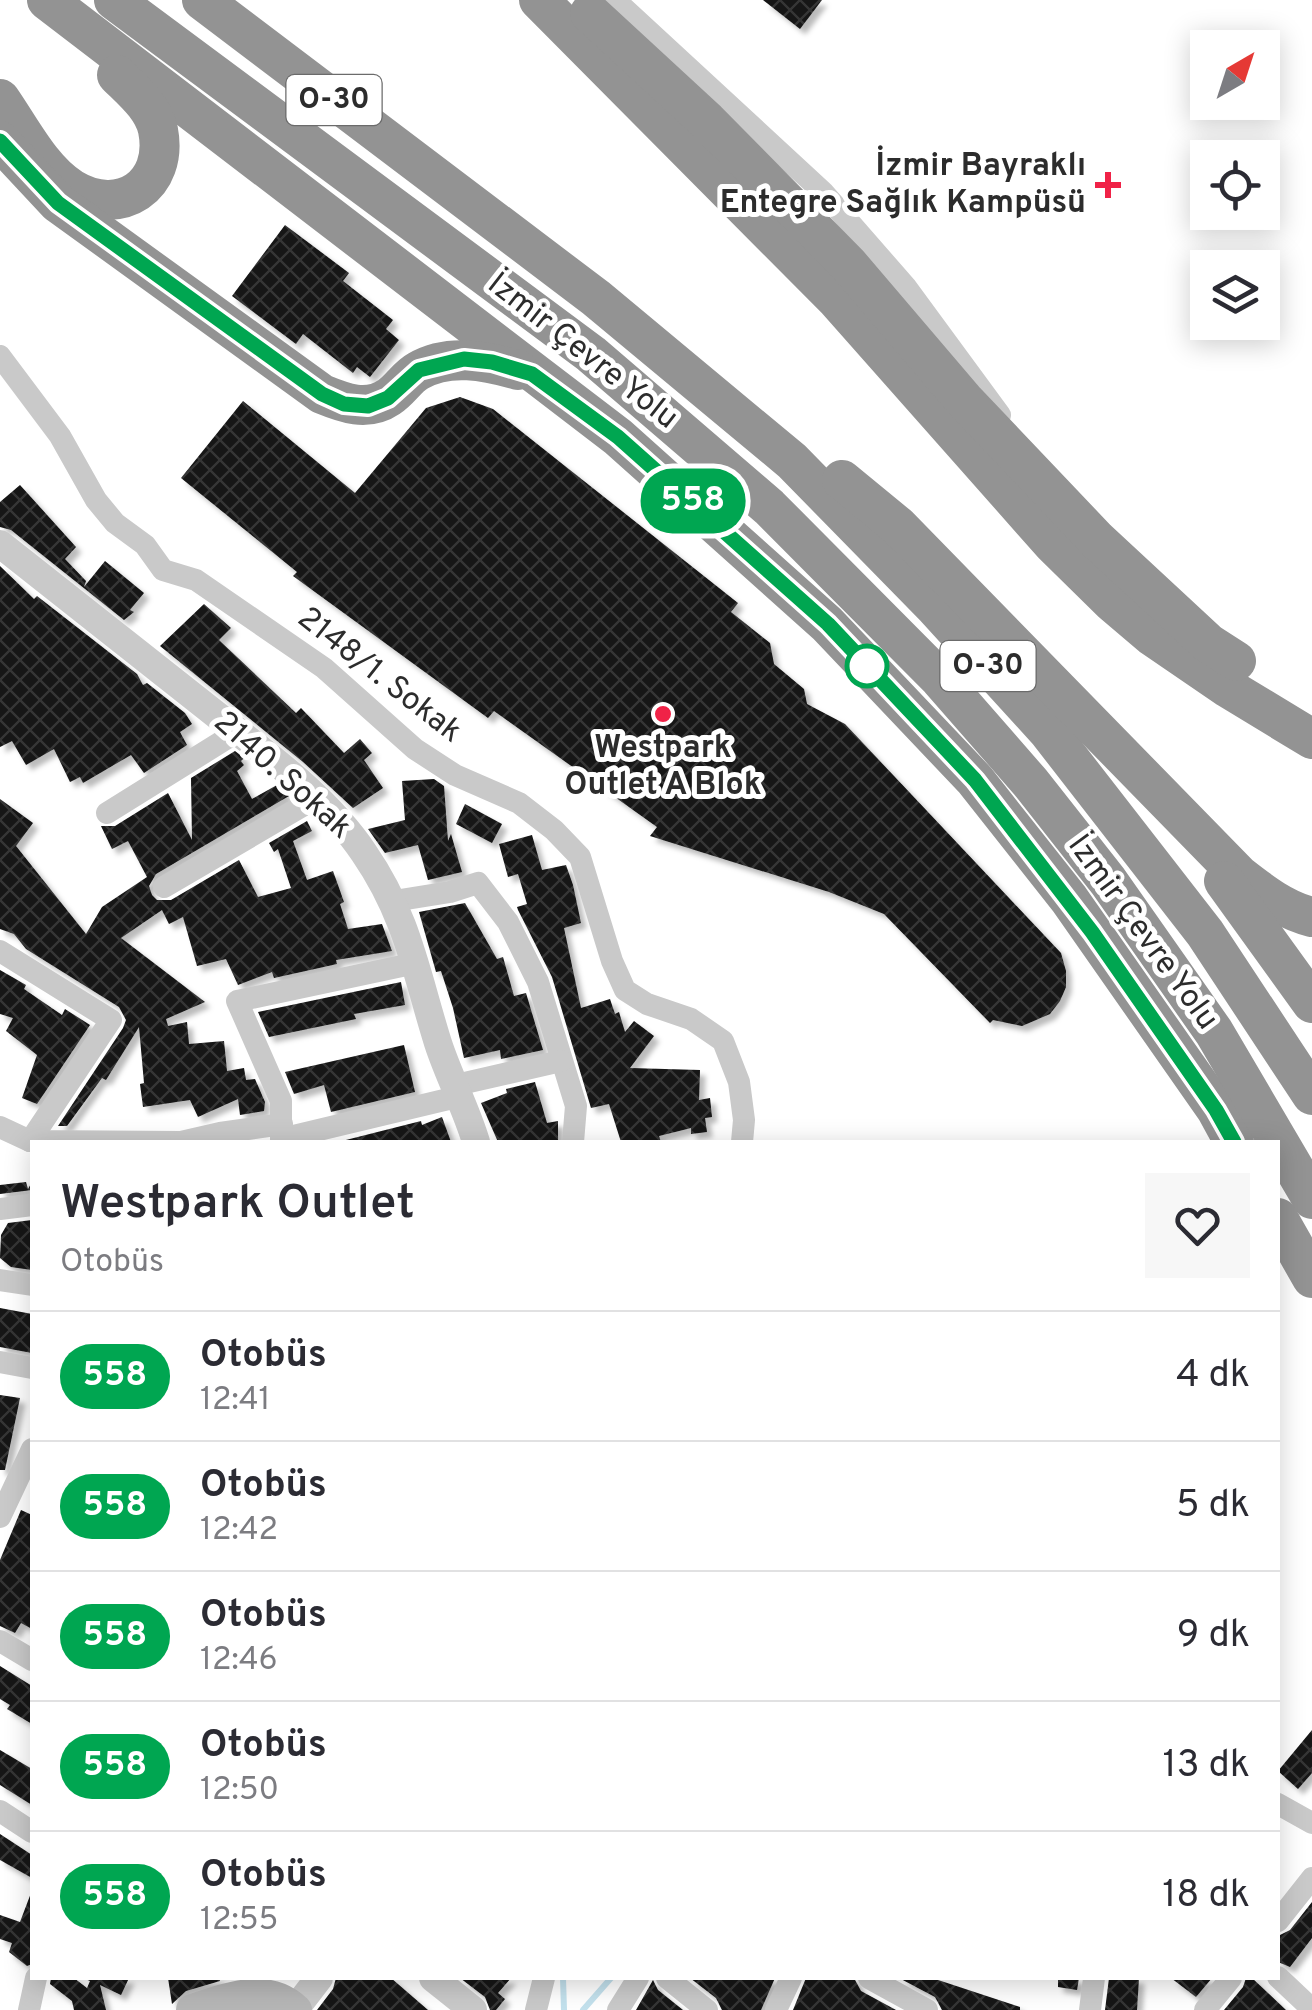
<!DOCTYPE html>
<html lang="tr">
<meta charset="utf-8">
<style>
body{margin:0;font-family:Overpass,sans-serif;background:#f7f7f7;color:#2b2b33;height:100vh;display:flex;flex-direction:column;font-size:38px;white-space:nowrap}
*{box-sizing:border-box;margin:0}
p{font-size:32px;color:#7c7c81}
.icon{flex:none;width:55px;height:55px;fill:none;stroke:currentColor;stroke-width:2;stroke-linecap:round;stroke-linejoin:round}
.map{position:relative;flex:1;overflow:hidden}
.panel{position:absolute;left:30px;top:1140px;width:1250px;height:840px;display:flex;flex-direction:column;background:#fff;border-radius:0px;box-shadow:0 5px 25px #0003}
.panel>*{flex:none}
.badge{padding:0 20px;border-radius:32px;font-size:35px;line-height:65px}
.needle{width:65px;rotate:39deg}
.fabs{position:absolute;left:1190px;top:30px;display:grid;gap:20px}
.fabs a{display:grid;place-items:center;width:90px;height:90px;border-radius:0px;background:#fff;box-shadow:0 5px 25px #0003;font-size:50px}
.map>.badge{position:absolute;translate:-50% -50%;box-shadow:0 0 0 5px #fff}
.round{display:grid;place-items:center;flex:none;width:105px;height:105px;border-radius:0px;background:#f7f7f7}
.head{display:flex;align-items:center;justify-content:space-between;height:170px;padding:0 30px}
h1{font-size:48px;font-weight:600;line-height:75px}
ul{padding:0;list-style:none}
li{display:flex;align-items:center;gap:30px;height:130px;padding:0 30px;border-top:2px solid #e1e1e2}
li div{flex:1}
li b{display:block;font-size:38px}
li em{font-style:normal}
li .badge{min-width:110px;font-weight:700;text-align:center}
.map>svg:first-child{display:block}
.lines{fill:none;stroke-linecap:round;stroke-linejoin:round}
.stream{stroke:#c3e1ed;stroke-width:6}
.building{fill:url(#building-cross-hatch);filter:url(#shadow)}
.minor{stroke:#c9c9c9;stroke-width:22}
.tertiary{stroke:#c9c9c9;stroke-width:28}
.secondary{stroke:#b6b6b6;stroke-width:32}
.motorway{stroke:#939393;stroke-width:40}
.line-casing{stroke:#fff;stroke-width:22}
.line{stroke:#00a651;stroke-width:15}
.poi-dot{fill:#f02247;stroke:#fff;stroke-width:4}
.stop-dot{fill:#fff;stroke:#00a651;stroke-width:5}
.labels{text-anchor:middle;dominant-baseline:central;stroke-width:10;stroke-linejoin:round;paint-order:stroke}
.shield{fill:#fff;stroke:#6b6b6b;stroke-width:2.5}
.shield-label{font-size:30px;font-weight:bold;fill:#2c2c2c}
.poi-label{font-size:32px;font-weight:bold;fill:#2c2c2c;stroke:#fff;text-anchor:end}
.street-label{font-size:32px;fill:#2c2c2c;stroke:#fff}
</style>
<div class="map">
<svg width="1312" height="2010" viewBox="0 0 1312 2010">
<defs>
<pattern id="building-cross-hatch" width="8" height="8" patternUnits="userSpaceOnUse" patternTransform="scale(2.5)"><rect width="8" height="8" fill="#131313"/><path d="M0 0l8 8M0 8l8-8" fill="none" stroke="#363636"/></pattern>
<filter id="shadow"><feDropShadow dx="5.5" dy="5.5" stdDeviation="2.5" flood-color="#0004"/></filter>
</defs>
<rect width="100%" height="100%" fill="#fff"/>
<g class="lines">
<g class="stream">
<polyline points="563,1978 564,2010"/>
<polyline points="583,2010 611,1978"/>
</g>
</g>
<g class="building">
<polygon points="763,0 822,0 800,29"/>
<polygon points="285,225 349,273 343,281 393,320 386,329 399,340 370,377 357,367 353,373 303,334 296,344 232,296"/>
<polygon points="460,397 493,409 738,603 731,612 770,643 774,664 804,689 807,704 845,724 1061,953 1066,971 1066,987 1060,1001 1050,1014 1022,1026 993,1020 990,1023 884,914 829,892 650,836 657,827 494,711 488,718 293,576 297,572 181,478 243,401 355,493 426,408"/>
<polygon points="20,485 76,547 65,559 86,581 84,587 105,561 144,593 130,610 134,612 124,620 11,530 0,527 0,502"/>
<polygon points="0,566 34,599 37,596 137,674 143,685 147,683 185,713 192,724 180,732 187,745 144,773 131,755 83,783 80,777 70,782 54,749 26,765 12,741 0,747"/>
<polygon points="204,604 231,628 219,640 296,713 301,708 344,753 360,739 372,753 364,760 383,788 353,808 303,762 160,646"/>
<polygon points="235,751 244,758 241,761 244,765 237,771 252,799 277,785 289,796 156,874 149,886 152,895 157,900 171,900 239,860 258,897 291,888 278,849 274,852 269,843 307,821 312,831 293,841 307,880 333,871 344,902 340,904 348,929 382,924 392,951 336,960 337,964 274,978 272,972 238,985 226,959 197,966 183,917 169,924 162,910 121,938 205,1002 166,1019 168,1026 187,1022 189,1044 224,1041 227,1071 244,1068 246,1080 255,1079 265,1102 264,1111 240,1115 238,1099 198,1117 190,1100 143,1107 140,1084 144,1083 139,1027 106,1080 102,1078 67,1126 58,1126 123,1028 126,1020 119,1007 26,949 14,934 0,929 0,799 33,823 16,846 86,934 102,907 147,877 128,841 112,849 101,826 115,826 168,793 192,840 191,778"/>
<polygon points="434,779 444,786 448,841 451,834 462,872 428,880 418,845 385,853 368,829 405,820 402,781"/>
<polygon points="465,804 502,824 492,843 456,824"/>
<polygon points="532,835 542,870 566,865 573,885 581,923 564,928 581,1008 610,999 615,1014 619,1012 625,1032 634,1021 654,1036 630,1068 700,1070 699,1100 710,1098 712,1117 705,1118 707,1132 691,1134 691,1128 659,1136 661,1142 621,1142 609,1104 591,1108 552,977 518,910 517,907 527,904 518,874 508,877 499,844"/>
<polygon points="465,903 497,959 503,957 514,996 526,993 543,1050 501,1059 500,1050 464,1058 453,1008 441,971 436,972 419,912"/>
<polygon points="0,970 26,985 24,989 62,1015 65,1009 90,1025 37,1104 22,1098 37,1055 6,1031 13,1018 0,1014"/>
<polygon points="401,982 405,1005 354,1014 356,1019 269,1037 258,1012"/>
<polygon points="404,1045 415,1092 331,1112 324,1085 294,1094 285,1072"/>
<polygon points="535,1082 547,1123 558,1121 558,1142 498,1142 481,1103 507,1093 506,1089"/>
<polygon points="442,1117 451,1142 338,1142 421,1121 422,1125"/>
<polygon points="26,1182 28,1189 32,1182 32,1190 0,1194 0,1185"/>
<polygon points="32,1220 32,1270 11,1267 0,1258 1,1235 8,1223"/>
<polygon points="0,1308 32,1314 32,1353 0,1347"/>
<polygon points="0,1395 20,1398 5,1470 0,1470"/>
<polygon points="21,1510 32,1515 32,1629 21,1623 15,1633 0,1626 0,1560"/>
<polygon points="0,1666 32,1686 32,1724 7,1709 10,1705 0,1699"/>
<polygon points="1312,1730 1312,1773 1298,1789 1278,1771"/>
<polygon points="0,1750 32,1769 32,1805 0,1785"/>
<polygon points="0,1834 32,1855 32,1878 0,1860"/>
<polygon points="31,1893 32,1964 27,1966 9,1952 12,1943 0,1939 0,1915 20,1922"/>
<polygon points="1312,1902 1312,1938 1290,1967 1278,1962 1278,1936 1290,1930"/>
<polygon points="51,1978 74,1978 87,1988 90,1981 83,1978 129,1978 121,1995 100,1985 106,2010 74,2010 72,2001 50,1984"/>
<polygon points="168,1978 219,1978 220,1981 186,1991 172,2004"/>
<polygon points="336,1978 391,1978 428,2010 317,2010 333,1989"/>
<polygon points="460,1978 511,1978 498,1993 505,1999 496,2010 490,2010 485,1997"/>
<polygon points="690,1978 775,1978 761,2010 722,2010 716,1998"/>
<polygon points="806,1978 854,1978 861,1991 896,2010 793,2010"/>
<polygon points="899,1978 932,1978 1020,2007 1020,2010 942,2010 935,1997"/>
<polygon points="1058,1978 1079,1978 1077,1990 1058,1987"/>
<polygon points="1109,1978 1139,1978 1137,2010 1105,2010"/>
<polygon points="1171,1978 1212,1978 1196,1997"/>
<polygon points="1246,1978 1252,1978 1286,2010 1224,2010 1243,1987"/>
<polygon points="653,1980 658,1990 683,2010 636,2010"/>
</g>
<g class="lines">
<g class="minor">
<polyline points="615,0 823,192 906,287 1000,415"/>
<polyline points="0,356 60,436 96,500 115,523 145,545 163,570 196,580 324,668 415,749 455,775 519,803 554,830 580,857 612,961 625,990 647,1004 691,1019 723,1041 739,1082 744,1120 742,1142"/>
<polyline points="107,813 237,732"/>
<polyline points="164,887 316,798"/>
<polyline points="394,901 450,892 478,883 508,922 538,982 576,1106 573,1142"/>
<polyline points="0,951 111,1020 30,1141"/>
<polyline points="456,1085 561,1061"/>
<polyline points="0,1127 30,1141 179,1142"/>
<polyline points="281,1139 461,1096"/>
<polyline points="181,1142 220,1133 282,1124"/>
<polyline points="281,1142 281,1101 237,1001 416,963"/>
<polyline points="0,1209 32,1205"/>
<polyline points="0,1280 32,1285"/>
<polyline points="0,1362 32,1368"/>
<polyline points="0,1517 32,1449"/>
<polyline points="0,1641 32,1660"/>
<polyline points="1278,1804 1312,1823"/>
<polyline points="0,1811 32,1832"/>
<polyline points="1278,1921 1312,1878"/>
<polyline points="1278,1977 1312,2009"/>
<polyline points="667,1978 707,2010"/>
<polyline points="869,1978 927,2010"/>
<polyline points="29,2010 36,1978"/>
<polyline points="536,2010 544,1978"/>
<polyline points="618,2010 638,1978"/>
<polyline points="776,2010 791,1978"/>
<polyline points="1090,2010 1094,1978"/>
<polyline points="1205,2010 1231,1978"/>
</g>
<g class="tertiary">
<path d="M 0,544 C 70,599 139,654 209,709 C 263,752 325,795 364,853 C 408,917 416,973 438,1043 C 449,1077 466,1108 476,1142"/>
<polyline points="433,1978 473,2010"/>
<polyline points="296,2008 319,1978"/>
</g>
<path class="secondary" d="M 192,2010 C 227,1999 267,1982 296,2010"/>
<g class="motorway">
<polyline points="47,0 618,437 827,624 975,780 1069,899 1216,1109 1234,1142"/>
<polyline points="114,0 591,354 769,507 940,679 1030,782 1108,881 1214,1032 1312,1199"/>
<polyline points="202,0 596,298 792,461 935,607 1048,731 1205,933 1312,1095"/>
<polyline points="539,0 837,300 1053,544 1112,602 1152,636 1228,688 1312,739"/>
<polyline points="590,13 707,121 848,264 964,400 1097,540 1208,643 1236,661"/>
<path d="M 0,99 C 21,129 41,170 72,189 C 120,218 169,186 158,130 C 153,107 133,91 117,75"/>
<path d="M 0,141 L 58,203 L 322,394 C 344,403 367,412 389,397 C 400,390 407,377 418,371 C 449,353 486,361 518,370"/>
<path d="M 842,480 L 898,526 L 1239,875 C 1262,893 1284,910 1312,917"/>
<polyline points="1224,881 1312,1003"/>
<polyline points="1278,1218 1312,1278"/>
</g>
</g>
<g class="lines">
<g class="line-casing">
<polyline id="line" points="0,141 58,203 322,394 344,404 368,406 388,398 419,370 464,359 492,362 532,374 618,437 828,624 975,780 1092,932 1216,1110 1234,1142"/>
</g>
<use href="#line" class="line"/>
</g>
<g class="poi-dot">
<path d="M1103 170h10v10h10v10h-10v10h-10v-10h-10v-10h10z"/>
<circle cx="663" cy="714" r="10"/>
</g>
<circle class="stop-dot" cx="867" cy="666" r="20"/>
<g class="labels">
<g class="shield">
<rect x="286.5" y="75" width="95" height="50" rx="8"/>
<rect x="940.5" y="641" width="95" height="50" rx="8"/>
</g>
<g class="shield-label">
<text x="334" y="100">O-30</text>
<text x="988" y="666">O-30</text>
</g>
<g class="poi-label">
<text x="1086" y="167">İzmir Bayraklı<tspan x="1086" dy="37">Entegre Sağlık Kampüsü</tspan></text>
<text x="663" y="749" text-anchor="middle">Westpark<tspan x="663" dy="37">Outlet A Blok</tspan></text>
</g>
<g class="street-label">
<text transform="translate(582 352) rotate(38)">İzmir Çevre Yolu</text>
<text transform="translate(379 676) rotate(38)">2148/1. Sokak</text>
<text transform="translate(282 776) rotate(42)">2140. Sokak</text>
<text transform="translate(1142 933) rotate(54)">İzmir Çevre Yolu</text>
</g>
</g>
</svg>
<div class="fabs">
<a><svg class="needle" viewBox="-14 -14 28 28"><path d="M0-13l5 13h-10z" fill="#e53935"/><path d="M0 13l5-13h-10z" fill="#7c7c81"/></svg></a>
<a><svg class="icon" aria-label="locate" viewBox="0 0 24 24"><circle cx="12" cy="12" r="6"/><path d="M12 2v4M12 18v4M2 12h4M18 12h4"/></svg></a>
<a><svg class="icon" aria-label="layers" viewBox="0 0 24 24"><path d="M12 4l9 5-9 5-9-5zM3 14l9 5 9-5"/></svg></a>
</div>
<b class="badge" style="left:693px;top:501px;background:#00a651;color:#fff">558</b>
<section class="panel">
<div class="head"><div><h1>Westpark Outlet</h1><p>Otobüs</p></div><a class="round"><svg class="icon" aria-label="heart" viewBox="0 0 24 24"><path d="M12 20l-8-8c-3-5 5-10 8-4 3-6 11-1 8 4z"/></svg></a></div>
<ul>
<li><span class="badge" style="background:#00a651;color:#fff">558</span><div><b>Otobüs</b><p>12:41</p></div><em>4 dk</em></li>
<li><span class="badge" style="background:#00a651;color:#fff">558</span><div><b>Otobüs</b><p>12:42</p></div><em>5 dk</em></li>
<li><span class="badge" style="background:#00a651;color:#fff">558</span><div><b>Otobüs</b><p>12:46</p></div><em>9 dk</em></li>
<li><span class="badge" style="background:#00a651;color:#fff">558</span><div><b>Otobüs</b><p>12:50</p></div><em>13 dk</em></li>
<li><span class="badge" style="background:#00a651;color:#fff">558</span><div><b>Otobüs</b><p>12:55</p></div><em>18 dk</em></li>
</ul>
</section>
</div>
